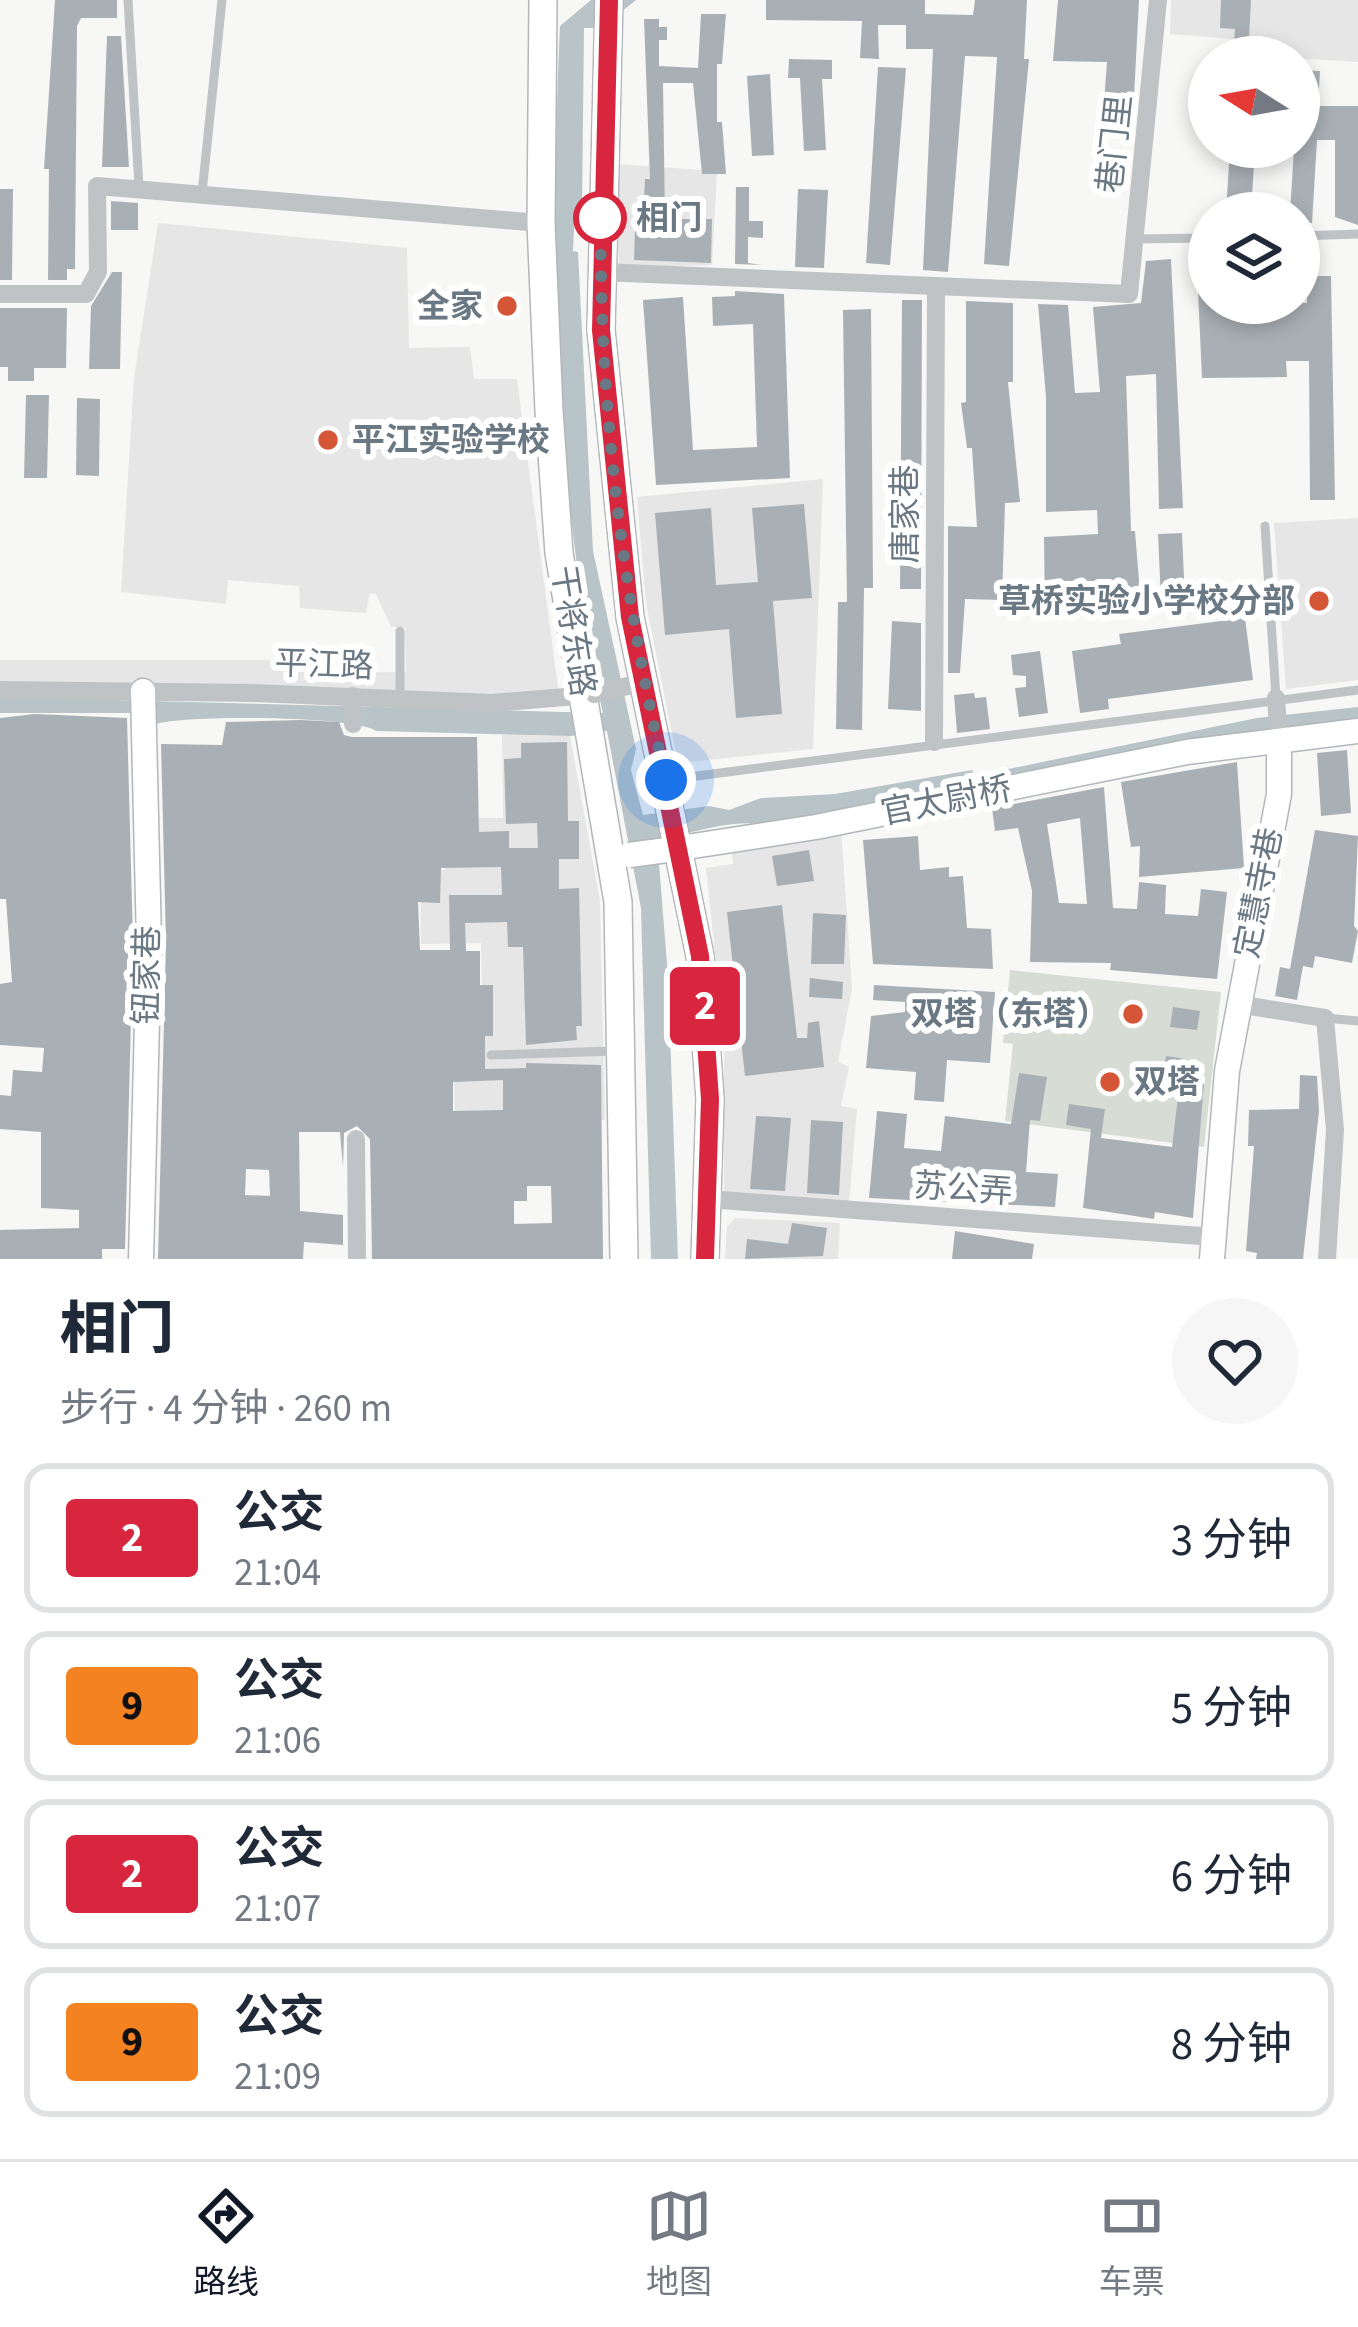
<!DOCTYPE html>
<html lang="zh">
<meta charset="utf-8">
<style>
body{margin:0;font-family:"Source Sans 3","Noto Sans SC",sans-serif;background:#f6f6f7;color:#1f2937;height:100vh;display:flex;flex-direction:column;font-size:45px;white-space:nowrap}
*{box-sizing:border-box;margin:0}
p{font-size:39px;color:#747a83}
.icon{flex:none;width:66px;height:66px;fill:none;stroke:currentColor;stroke-width:2;stroke-linecap:round;stroke-linejoin:round}
.map{position:relative;height:1259px;overflow:hidden}
.side{display:flex;flex-direction:column;background:#fff;flex:1}
.side>*{flex:none}
.badge{padding:0 24px;border-radius:9px;font-size:42px;line-height:78px}
.needle{width:78px;rotate:281deg}
.tools{position:absolute;left:1188px;top:36px;display:grid;gap:24px}
.tools a{display:grid;place-items:center;width:132px;height:132px;border-radius:50%;background:#fff;box-shadow:0 6px 18px #0003;font-size:60px}
.you{position:absolute;width:60px;height:60px;margin:-30px;border:9px solid #fff;border-radius:50%;background:#1a73e8;box-shadow:0 0 0 18px #1a73e833}
.map>.badge{position:absolute;translate:-50% -50%;box-shadow:0 0 0 6px #fff}
.round{display:grid;place-items:center;flex:none;width:126px;height:126px;border-radius:63px;background:#f6f6f7}
.summary{display:flex;align-items:center;justify-content:space-between;height:204px;padding:0 60px}
h1{font-size:57px;font-weight:800;line-height:90px}
ul{padding:0;list-style:none}
li{display:flex;align-items:center;gap:36px;height:150px;margin:0 24px 18px;padding:0 36px;border:6px solid #e0e1e3;border-radius:24px}
li div{flex:1}
li b{display:block;font-size:45px}
li em{font-style:normal}
li .badge{min-width:132px;font-weight:700;text-align:center}
.tab-bar{display:flex;justify-content:space-around;align-items:center;height:168px;border-top:3px solid #e0e1e3;background:#fff;font-size:33px;color:#747a83}
.tab-bar a{display:grid;justify-items:center;gap:6px}
.tab-bar .selected{color:#111827}
.map>svg:first-child{display:block}
.built{fill:#e5e6e5}
.green{fill:#d7dcd4}
.water{fill:#b8c4c8}
.building{fill:#a9b0b5;fill-rule:evenodd}
.lines{fill:none;stroke-linecap:round;stroke-linejoin:round}
.secondary-casing{stroke:#b1b7bb;stroke-width:27}
.primary-casing{stroke:#b2b7ba;stroke-width:30}
.lane{stroke:#bfc3c6;stroke-width:9}
.street{stroke:#bfc3c6;stroke-width:18}
.secondary{stroke:#fff;stroke-width:24}
.primary{stroke:#fff;stroke-width:27}
.secondary-bridge-casing{stroke:#b1b7bb;stroke-width:27;stroke-linecap:butt}
.street-bridge{stroke:#bfc3c6;stroke-width:18}
.secondary-bridge{stroke:#fff;stroke-width:24}
.line-casing{stroke:#fff;stroke-width:27}
.line{stroke:#d7263d;stroke-width:18}
.walk{stroke:#697883;stroke-width:12;stroke-dasharray:0 21.6}
.stop-dot{fill:#fff;stroke:#d7263d;stroke-width:6}
.poi-dot{fill:#d55637;stroke:#fff;stroke-width:4.5}
.labels{text-anchor:middle;dominant-baseline:central;stroke-width:12;stroke-linejoin:round;paint-order:stroke}
.street-label{font-size:33px;fill:#697883;stroke:#fff}
.stop-label{font-size:33px;font-weight:bold;fill:#697883;stroke:#fff;text-anchor:start}
.poi-label{font-size:33px;font-weight:bold;fill:#697883;stroke:#fff;text-anchor:end}
</style>
<div class="map">
<svg width="1358" height="1259" viewBox="0 0 1358 1259">
<rect width="100%" height="100%" fill="#f7f7f5"/>
<g class="built">
<polygon points="1171,0 1358,0 1358,62 1275,57 1275,42 1170,34"/>
<polygon points="615,164 717,171 712,265 619,268"/>
<polygon points="158,223 407,248 409,348 470,347 474,379 517,379 559,695 0,689 0,660 306,660 307,673 406,672 405,627 391,627 376,594 370,593 366,613 300,608 299,586 228,580 226,604 121,592 134,378"/>
<polygon points="823,479 813,749 678,763 646,603 637,497"/>
<polygon points="1358,518 1358,680 1286,689 1274,523"/>
<polygon points="502,735 570,736 600,901 605,1120 455,1123 454,1066 484,1064 481,943 421,944 420,871 445,870 442,818 503,818"/>
<polygon points="841,829 852,988 838,1062 849,1067 841,1106 857,1109 849,1203 724,1193 724,1037 706,868 733,864 732,852"/>
<polygon points="735,1218 840,1223 838,1259 725,1259 727,1227"/>
</g>
<polygon class="green" points="1010,970 1221,992 1204,1147 1005,1121 1013,1044 1003,1043"/>
<path class="water" d="M 591,0 L 636,0 L 601,28 L 584,28 L 582,210 L 575,210 L 573,251 L 578,252 L 593,551 L 636,749 L 631,770 L 643,815 L 709,806 L 729,810 L 761,798 L 835,794 L 972,770 L 974,776 L 1257,718 L 1358,707 L 1358,727 L 760,824 C 727,820 692,834 657,839 L 668,976 L 678,1259 L 651,1259 L 641,908 L 607,731 L 570,736 L 376,731 C 357,716 176,714 154,725 L 148,713 L 0,713 L 0,697 L 603,713 C 555,502 550,242 560,26 Z"/>
<g class="building">
<polygon points="55,0 117,0 117,18 81,18 77,26 75,269 67,269 67,280 48,280 49,169 44,169"/>
<polygon points="766,0 925,0 925,14 973,15 975,0 1027,0 1024,59 1029,59 1009,266 984,264 997,57 965,56 948,272 923,270 933,49 906,49 906,25 878,25 879,59 860,58 862,21 766,20"/>
<polygon points="1058,0 1139,0 1133,117 1103,115 1107,62 1053,61"/>
<polygon points="1221,0 1251,0 1248,57 1233,57 1235,29 1220,28"/>
<polygon points="701,14 726,14 722,64 717,64 717,122 722,122 726,174 702,174 693,83 663,83 665,219 712,219 711,263 634,260 636,199 644,199 645,179 650,179 644,19 659,19 659,27 667,27 667,40 659,40 659,66 698,68"/>
<polygon points="107,36 121,36 129,167 102,167"/>
<polygon points="789,59 832,60 832,79 822,79 826,150 804,151 800,78 788,78"/>
<polygon points="878,67 906,68 890,265 866,263"/>
<polygon points="1299,70 1320,71 1318,106 1358,106 1358,225 1335,217 1335,140 1317,140 1312,223 1299,222 1299,213 1290,213 1294,149 1299,149"/>
<polygon points="770,74 774,155 752,156 747,76"/>
<polygon points="1230,147 1255,147 1251,213 1226,213"/>
<polygon points="736,187 749,187 749,221 763,221 763,238 748,237 748,263 762,265 735,264"/>
<polygon points="0,189 13,189 12,280 0,280"/>
<polygon points="798,189 828,190 824,268 795,267"/>
<polygon points="111,201 138,203 138,230 111,230"/>
<polygon points="1196,247 1209,247 1209,303 1307,303 1307,276 1331,276 1335,500 1310,500 1309,361 1286,361 1287,377 1202,378"/>
<polygon points="1171,259 1183,508 1159,509 1156,374 1126,376 1131,531 1135,531 1141,606 1045,617 1044,537 1098,534 1097,510 1046,512 1046,397 1038,304 1068,305 1075,393 1100,392 1093,307 1141,303 1146,261"/>
<polygon points="112,272 122,272 120,369 89,369 91,306"/>
<polygon points="735,291 784,294 790,478 656,485 643,300 683,297 693,450 757,447 753,324 713,326 712,297 735,296"/>
<polygon points="902,300 922,300 921,589 900,589"/>
<polygon points="966,301 1013,303 1013,382 1008,382 1020,502 1005,503 1002,600 965,599 960,673 948,673 948,526 977,527 972,448 967,448 961,403 966,402"/>
<polygon points="0,308 67,308 66,368 34,368 34,381 8,381 8,367 0,367"/>
<polygon points="871,309 873,588 864,588 862,730 836,729 838,602 847,602 843,310"/>
<polygon points="26,395 49,395 47,478 24,478"/>
<polygon points="77,398 100,399 99,476 76,475"/>
<polygon points="804,504 812,598 773,601 782,714 736,718 729,629 665,635 655,513 711,508 716,585 758,582 752,508"/>
<polygon points="1182,533 1185,600 1161,601 1158,534"/>
<polygon points="1245,618 1253,680 1108,699 1109,709 1080,713 1072,651 1121,644 1119,634"/>
<polygon points="892,621 921,623 921,711 888,709"/>
<polygon points="1040,651 1048,713 1019,717 1015,688 1026,687 1026,676 1013,675 1011,655"/>
<polygon points="974,693 975,698 986,697 990,729 957,733 954,695"/>
<polygon points="35,714 127,718 133,942 125,1249 102,1249 102,1259 0,1259 0,1230 79,1228 79,1210 41,1208 41,1132 0,1129 0,1095 11,1096 13,1070 42,1072 44,1048 0,1045 0,984 12,982 6,899 0,899 0,718"/>
<path d="M 301,720 L 339,722 L 344,735 L 352,737 L 477,737 L 479,832 L 509,831 L 509,848 L 538,848 L 537,823 L 506,824 L 504,759 L 521,758 L 521,743 L 567,742 L 568,821 L 579,821 L 579,859 L 559,859 L 559,889 L 579,888 L 582,1026 L 576,1026 L 577,1040 L 526,1045 L 523,947 L 508,947 L 507,922 L 465,923 L 466,951 L 480,951 L 480,985 L 493,985 L 493,1036 L 485,1036 L 485,1069 L 526,1068 L 526,1063 L 601,1065 L 603,1259 L 372,1259 L 370,1139 L 357,1126 L 344,1133 L 343,1167 L 340,1132 L 299,1132 L 300,1211 L 343,1215 L 343,1245 L 304,1242 L 303,1259 L 158,1259 L 166,942 L 161,744 L 222,745 L 226,722 ZM 501,867 L 502,895 L 449,895 L 450,950 L 420,950 L 418,902 L 440,903 L 441,868 ZM 503,1080 L 503,1110 L 453,1111 L 453,1082 ZM 246,1169 L 269,1170 L 270,1196 L 245,1195 ZM 527,1186 L 551,1186 L 552,1223 L 514,1224 L 514,1201 L 527,1201 Z"/>
<polygon points="1347,750 1351,813 1321,816 1317,753"/>
<polygon points="1237,762 1244,868 1139,877 1140,846 1131,847 1121,782"/>
<path d="M 1104,787 L 1113,908 L 1137,909 L 1139,882 L 1166,885 L 1165,914 L 1198,916 L 1201,889 L 1227,892 L 1217,979 L 1110,970 L 1111,963 L 1030,962 L 1032,891 L 1018,828 L 995,831 L 992,808 ZM 1080,818 L 1087,904 L 1059,903 L 1047,824 Z"/>
<polygon points="1315,830 1358,836 1354,926 1358,931 1352,963 1315,956 1313,968 1303,966 1297,1000 1275,996 1280,967 1290,969"/>
<polygon points="918,836 920,870 949,867 949,877 963,876 967,928 991,929 993,969 873,964 863,840"/>
<polygon points="809,850 814,881 777,886 772,856"/>
<polygon points="782,905 797,1038 807,1038 808,1023 819,1021 824,1067 745,1076 727,912"/>
<polygon points="813,913 846,915 844,964 811,964"/>
<polygon points="810,978 843,982 842,999 809,997"/>
<polygon points="874,985 995,992 990,1063 947,1060 944,1102 914,1100 916,1072 866,1068 871,1016 905,1012 905,1002 873,1000"/>
<polygon points="1173,1007 1200,1011 1197,1030 1170,1027"/>
<polygon points="1166,1056 1193,1060 1190,1080 1163,1076"/>
<polygon points="1019,1073 1047,1077 1040,1121 1030,1120 1026,1172 1058,1174 1055,1207 869,1198 877,1111 907,1114 904,1148 941,1151 945,1116 1011,1124"/>
<polygon points="1300,1075 1317,1076 1319,1111 1303,1259 1256,1259 1257,1253 1246,1251 1254,1146 1248,1146 1249,1110 1299,1109"/>
<polygon points="1180,1080 1204,1083 1193,1218 1155,1212 1154,1219 1083,1208 1091,1129 1066,1125 1069,1104 1105,1109 1101,1138 1172,1147"/>
<polygon points="756,1116 791,1118 785,1191 750,1189"/>
<polygon points="811,1120 843,1122 839,1195 807,1193"/>
<polygon points="792,1223 827,1228 823,1256 745,1259 747,1239 788,1244"/>
<polygon points="955,1231 1034,1244 1032,1259 952,1259"/>
</g>
<g class="lines">
<g class="secondary-casing">
<g id="secondary">
<polyline points="667,850 816,827 1187,752 1358,731"/>
<polyline points="141,1259 149,942 143,691"/>
<polyline points="1212,1259 1227,1071 1279,794 1279,741"/>
</g>
</g>
<g class="primary-casing">
<g id="primary">
<polyline points="543,0 541,223 549,411 559,553 618,902 624,1259"/>
<polyline points="609,0 601,330 630,617 700,956 710,1099 705,1259"/>
</g>
</g>
<g class="lane">
<polyline points="128,0 139,187"/>
<polyline points="202,193 222,0"/>
<polyline points="1299,236 1358,234"/>
<polyline points="1135,239 1209,238"/>
<polyline points="1265,526 1276,698"/>
<polyline points="400,698 400,631"/>
<polyline points="666,780 1358,690"/>
<polyline points="1325,1018 1358,1021"/>
<polyline points="491,1055 614,1051"/>
</g>
<g class="street">
<polyline points="600,272 1129,294 1158,0"/>
<polyline points="0,294 86,294 98,272 97,186 541,223"/>
<polyline points="0,690 252,693 492,703 589,695"/>
<polyline points="352,696 353,724"/>
<polyline points="1276,698 1279,741"/>
<polyline points="934,742 936,286"/>
<polyline points="1237,1004 1325,1018 1335,1130 1327,1259"/>
<polyline points="356,1139 357,1259"/>
<polyline points="708,1199 1214,1237"/>
</g>
<use href="#secondary" class="secondary"/>
<use href="#primary" class="primary"/>
<g class="secondary-bridge-casing">
<polyline id="secondary-bridge" points="629,855 667,850"/>
</g>
<polyline class="street-bridge" points="594,694 632,685"/>
<use href="#secondary-bridge" class="secondary-bridge"/>
</g>
<g class="lines">
<g class="line-casing">
<polyline id="line" points="609,0 601,330 630,617 700,956 710,1099 705,1259"/>
</g>
<use href="#line" class="line"/>
<path class="walk" d="M 600,218 L 601,204 C 598,399 622,591 666,780"/>
</g>
<circle class="stop-dot" cx="600" cy="218" r="24"/>
<g class="poi-dot">
<circle cx="507" cy="306" r="12"/>
<circle cx="328" cy="440" r="12"/>
<circle cx="1319" cy="601" r="12"/>
<circle cx="1133" cy="1014" r="12"/>
<circle cx="1110" cy="1082" r="12"/>
</g>
<g class="labels">
<g class="street-label">
<text transform="translate(1115 144) rotate(-84)">巷门里</text>
<text transform="translate(905 514) rotate(-90)">唐家巷</text>
<text transform="translate(573 631) rotate(81)">干将东路</text>
<text transform="translate(324 665) rotate(2)">平江路</text>
<text transform="translate(946 801) rotate(-11)">官太尉桥</text>
<text transform="translate(1259 893) rotate(-79)">定慧寺巷</text>
<text transform="translate(147 975) rotate(-89)">钮家巷</text>
<text transform="translate(963 1189) rotate(4)">苏公弄</text>
</g>
<g class="stop-label">
<text x="636" y="218">相门</text>
</g>
<g class="poi-label">
<text x="483" y="306">全家</text>
<text x="352" y="440" text-anchor="start">平江实验学校</text>
<text x="1295" y="601">草桥实验小学校分部</text>
<text x="1109" y="1014">双塔（东塔）</text>
<text x="1134" y="1082" text-anchor="start">双塔</text>
</g>
</g>
</svg>
<div class="tools">
<a><svg class="needle" viewBox="-14 -14 28 28"><path d="M0-13l5 13h-10z" fill="#e53935"/><path d="M0 13l5-13h-10z" fill="#747a83"/></svg></a>
<a><svg class="icon" aria-label="layers" viewBox="0 0 24 24"><path d="M12 4l9 5-9 5-9-5zM3 14l9 5 9-5"/></svg></a>
</div>
<div class="you" style="left:666px;top:780px"></div>
<b class="badge" style="left:705px;top:1006px;background:#d7263d;color:#fff">2</b>
</div>
<section class="side">
<div class="summary"><div><h1>相门</h1><p>步行 · 4 分钟 · 260 m</p></div><a class="round"><svg class="icon" aria-label="heart" viewBox="0 0 24 24"><path d="M12 20l-8-8c-3-5 5-10 8-4 3-6 11-1 8 4z"/></svg></a></div>
<ul>
<li><span class="badge" style="background:#d7263d;color:#fff">2</span><div><b>公交</b><p>21:04</p></div><em>3 分钟</em></li>
<li><span class="badge" style="background:#f58220;color:#111">9</span><div><b>公交</b><p>21:06</p></div><em>5 分钟</em></li>
<li><span class="badge" style="background:#d7263d;color:#fff">2</span><div><b>公交</b><p>21:07</p></div><em>6 分钟</em></li>
<li><span class="badge" style="background:#f58220;color:#111">9</span><div><b>公交</b><p>21:09</p></div><em>8 分钟</em></li>
</ul>
</section>
<nav class="tab-bar">
<a class="selected"><svg class="icon" aria-label="directions" viewBox="0 0 24 24"><path d="M12 3l9 9-9 9-9-9zM9 14v-3h6M13 9l2 2-2 2"/></svg>路线</a>
<a><svg class="icon" aria-label="map" viewBox="0 0 24 24"><path d="M3 6l6-2 6 2 6-2v14l-6 2-6-2-6 2zM9 4v14M15 6v14"/></svg>地图</a>
<a><svg class="icon" aria-label="tickets" viewBox="0 0 24 24"><path d="M3 7h18v10H3zM15 7v10"/></svg>车票</a>
</nav>
